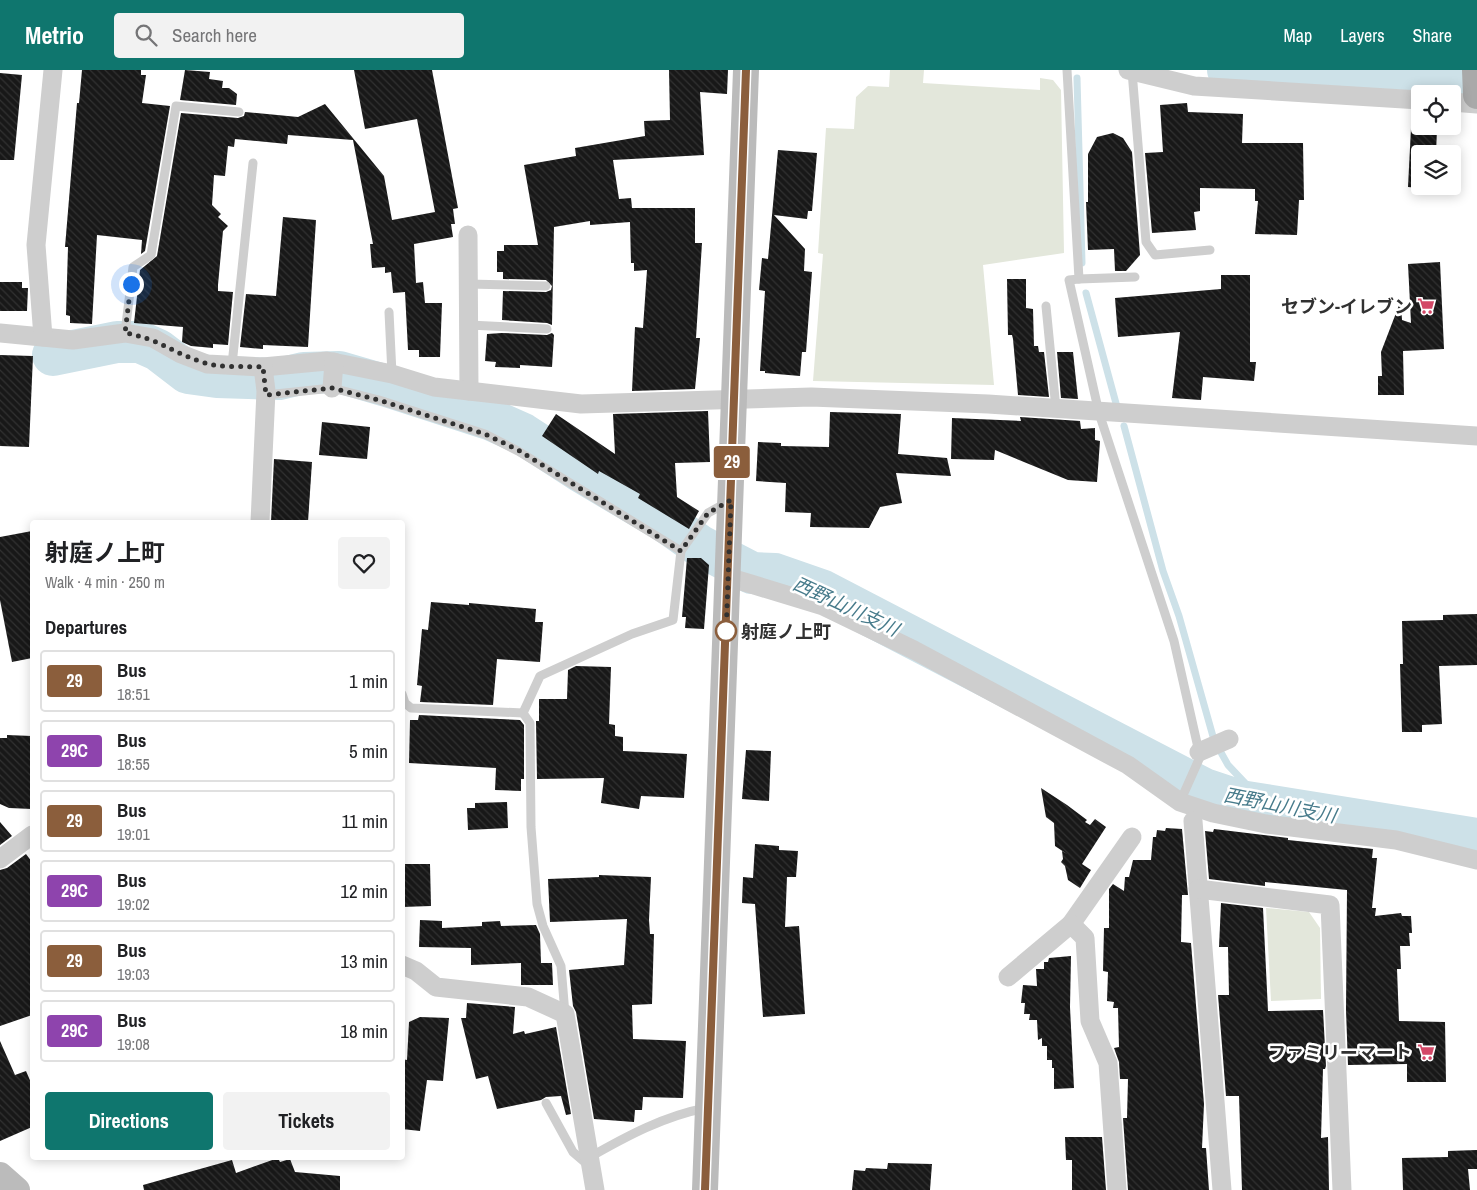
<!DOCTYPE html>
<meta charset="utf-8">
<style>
body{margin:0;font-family:"Archivo Narrow","Noto Sans JP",sans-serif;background:#f2f2f2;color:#202124;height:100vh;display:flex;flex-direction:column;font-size:19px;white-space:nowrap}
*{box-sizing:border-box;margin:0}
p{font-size:16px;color:#757577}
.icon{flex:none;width:28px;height:28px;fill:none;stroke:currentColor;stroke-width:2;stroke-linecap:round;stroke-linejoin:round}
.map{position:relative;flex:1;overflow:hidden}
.details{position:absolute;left:30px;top:450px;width:375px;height:640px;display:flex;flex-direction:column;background:#fff;border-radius:5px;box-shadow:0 2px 12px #0003}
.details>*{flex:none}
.badge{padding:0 10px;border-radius:4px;font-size:18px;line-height:32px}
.buttons{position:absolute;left:1411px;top:15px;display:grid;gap:10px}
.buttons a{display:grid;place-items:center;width:50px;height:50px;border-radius:5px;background:#fff;box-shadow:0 2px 12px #0003;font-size:25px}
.you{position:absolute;width:25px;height:25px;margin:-12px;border:4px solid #fff;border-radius:50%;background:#1a73e8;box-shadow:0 0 0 8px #1a73e833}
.map>.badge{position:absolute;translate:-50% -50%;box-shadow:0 0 0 2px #fff}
h2{padding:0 15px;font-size:19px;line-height:45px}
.round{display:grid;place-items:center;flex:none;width:52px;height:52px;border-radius:5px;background:#f2f2f2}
.overview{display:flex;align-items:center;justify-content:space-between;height:85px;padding:0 15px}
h1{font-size:24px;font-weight:700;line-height:38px}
.button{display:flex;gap:10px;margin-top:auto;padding:10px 15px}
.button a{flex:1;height:58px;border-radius:5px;background:#0f766e;color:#fff;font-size:20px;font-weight:700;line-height:58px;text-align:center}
.button a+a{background:#f2f2f2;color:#202124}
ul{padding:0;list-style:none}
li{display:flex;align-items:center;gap:15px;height:62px;margin:0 10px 8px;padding:0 5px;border:2px solid #e0e0e0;border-radius:5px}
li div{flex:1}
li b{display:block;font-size:19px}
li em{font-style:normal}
li .badge{min-width:55px;font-weight:700;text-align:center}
header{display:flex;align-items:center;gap:30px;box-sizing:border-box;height:70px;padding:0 25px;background:#0f766e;color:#fff}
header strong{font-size:24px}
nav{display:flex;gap:28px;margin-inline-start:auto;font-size:18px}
.search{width:350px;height:45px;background:#f2f2f2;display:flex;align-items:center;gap:12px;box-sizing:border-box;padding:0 18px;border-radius:5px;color:#757577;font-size:19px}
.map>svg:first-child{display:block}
.green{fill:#e3e7db}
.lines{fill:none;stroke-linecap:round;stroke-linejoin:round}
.stream{stroke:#cde1e8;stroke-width:7}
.river{stroke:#cde1e8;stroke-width:42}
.building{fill:url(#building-back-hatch)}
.lane{stroke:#cecece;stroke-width:9}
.street{stroke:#cecece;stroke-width:19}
.secondary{stroke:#bbb;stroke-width:26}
.primary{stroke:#a9a9a9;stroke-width:28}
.line-casing{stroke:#fff;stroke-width:11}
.line{stroke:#8b5e3c;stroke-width:8}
.walk{stroke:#313131;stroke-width:5;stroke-dasharray:0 9}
.stop-dot{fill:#fff;stroke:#8b5e3c;stroke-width:2.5}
.labels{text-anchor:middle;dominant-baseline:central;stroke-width:5;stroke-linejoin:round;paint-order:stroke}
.poi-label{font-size:18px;font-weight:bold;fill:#313131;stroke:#fff;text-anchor:end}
.stop-label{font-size:18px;font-weight:bold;fill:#313131;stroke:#fff;text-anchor:start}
.water-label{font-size:19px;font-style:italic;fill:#477b8b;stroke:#fff}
</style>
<header>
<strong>Metrio</strong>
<div class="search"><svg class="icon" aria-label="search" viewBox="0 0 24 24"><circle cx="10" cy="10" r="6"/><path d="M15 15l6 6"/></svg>Search here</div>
<nav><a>Map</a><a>Layers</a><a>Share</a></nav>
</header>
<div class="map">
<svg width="1477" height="1120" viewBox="0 0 1477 1120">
<defs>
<pattern id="building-back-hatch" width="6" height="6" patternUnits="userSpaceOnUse" patternTransform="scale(1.25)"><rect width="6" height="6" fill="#181818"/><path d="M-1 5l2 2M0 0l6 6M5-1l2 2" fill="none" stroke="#313131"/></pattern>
</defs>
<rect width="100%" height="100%" fill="#fff"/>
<g class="green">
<polygon points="890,0 924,0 923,13 1040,20 1040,8 1053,10 1061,20 1064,183 983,195 994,315 813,311 823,184 818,183 826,58 854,59 856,27 868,16 889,17"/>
<polygon points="1266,838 1309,842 1320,858 1321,929 1271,931"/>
</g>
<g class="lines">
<g class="stream">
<polyline points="1077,8 1082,193"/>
<polyline points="1086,223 1117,337"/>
<polyline points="1124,356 1163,501 1179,546 1214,670 1228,695 1245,713 1279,738"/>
</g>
<g class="river">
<polyline points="1228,0 1307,8 1477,16"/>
<polyline points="53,285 117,272 140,272 158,280 188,303 217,307 279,309 304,303 339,302 387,316 492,350 523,364 580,401 666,452 700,476 752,503 775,504 821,520 1204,719 1240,731 1477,769"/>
</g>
</g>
<g class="building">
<polygon points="82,0 141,0 141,5 146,5 142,33 170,36 145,181 141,184 142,170 97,165 92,254 70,253 70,246 66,245 68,177 65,177 77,33 79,33"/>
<polygon points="185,0 210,2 209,9 223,11 222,18 229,18 237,24 236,35 180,30"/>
<polygon points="354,0 432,0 458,138 453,139 455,154 451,154 453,167 414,174 416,213 423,212 425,233 442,233 440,287 419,287 419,280 408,280 405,222 393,223 391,202 385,203 385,197 372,198 370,174 373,174 353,70 288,65 287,74 235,69 234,77 228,76 225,106 214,105 212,135 221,144 218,147 228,156 223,161 218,215 218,221 233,222 228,275 213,274 213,278 191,276 182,272 183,257 134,253 140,200 157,186 181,43 238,48 244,46 245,42 298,47 325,34 384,106 392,150 435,142 417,49 365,59"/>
<polygon points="669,0 728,0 727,24 700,22 704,85 613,90 619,129 631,128 632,138 695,138 695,173 702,173 696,268 700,268 695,319 632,321 635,257 643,258 647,200 634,201 634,193 631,193 630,152 590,155 590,151 554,157 552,255 547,253 502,250 503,221 546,222 551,220 552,216 546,210 503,209 503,202 497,202 497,181 504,181 504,175 538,175 524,95 576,86 575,78 645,66 644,51 670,50"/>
<polygon points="0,3 22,5 14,90 0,90"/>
<polygon points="1187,33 1188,42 1243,44 1242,73 1303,73 1304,130 1299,130 1297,165 1255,164 1258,131 1255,131 1255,119 1200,118 1200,141 1194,142 1196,160 1152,163 1145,83 1163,82 1160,35"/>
<polygon points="1411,58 1437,59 1436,84 1420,84 1420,116 1431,116 1431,119 1408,117"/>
<polygon points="1113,63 1123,68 1132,82 1140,185 1126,201 1115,201 1114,179 1088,180 1086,132 1088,132 1088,84 1097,67"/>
<polygon points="778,80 817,83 812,141 808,141 807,149 774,145 805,179 804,201 812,202 806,282 802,282 800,306 765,303 765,301 760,301 765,221 759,220 762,188 768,189"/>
<polygon points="283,147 316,150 308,277 263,275 263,279 240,277 246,224 276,226"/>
<polygon points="1440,192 1444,279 1403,281 1404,325 1378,325 1378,306 1382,306 1381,282 1401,230 1402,250 1411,253 1408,194"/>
<polygon points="1221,205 1250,205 1250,292 1256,292 1254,311 1203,307 1201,330 1172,328 1180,262 1118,267 1115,228 1221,219"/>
<polygon points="1007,209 1026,209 1026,238 1033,239 1034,276 1038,276 1039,282 1044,282 1049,327 1018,325 1013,269 1012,265 1008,265"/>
<polygon points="0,212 22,212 22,218 28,218 27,241 0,241"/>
<polygon points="502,263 547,265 552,263 554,265 552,297 520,295 520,298 495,297 496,292 485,291 487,264"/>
<polygon points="1057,282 1073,282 1078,329 1061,328"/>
<polygon points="0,285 33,286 29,377 0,376"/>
<polygon points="708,341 710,392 675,393 677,427 699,441 689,459 638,428 640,424 599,401 598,404 542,366 556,344 615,384 613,344"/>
<polygon points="830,342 901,344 898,384 947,388 951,406 896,403 902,433 880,437 869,458 810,457 811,443 785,442 786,413 756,411 758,372 781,373 781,376 829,377"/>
<polygon points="1020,347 1080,351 1081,359 1095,358 1095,370 1100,371 1097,412 1068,410 995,380 994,390 951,389 952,348 1021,351"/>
<polygon points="322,352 370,357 367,389 319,385"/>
<polygon points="274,389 312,392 308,452 271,452"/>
<polygon points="32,461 32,588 12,592 0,530 0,467"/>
<polygon points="687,488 701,488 709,495 704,559 685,558 686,547 682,547"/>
<polygon points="431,532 469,535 469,533 536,539 535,552 543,552 540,592 497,589 493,635 420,632 422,616 417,615 422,559 428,560"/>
<polygon points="1477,544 1477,595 1439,596 1442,654 1422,655 1422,662 1402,662 1400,594 1403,594 1402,551 1443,550 1443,545"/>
<polygon points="576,596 611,597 609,654 615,655 615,666 623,667 623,681 687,684 684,728 641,726 639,739 601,733 604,708 537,709 536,651 539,651 539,629 567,629 568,600"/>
<polygon points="419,645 520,650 524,655 524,709 521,709 521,721 495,720 496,698 409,693 410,650 418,650"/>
<polygon points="7,665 32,666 32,739 9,738 0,734 0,668 7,668"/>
<polygon points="746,680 771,681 769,731 742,729"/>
<polygon points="1041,718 1067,735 1087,750 1085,752 1090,755 1095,749 1106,757 1082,794 1091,800 1080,818 1068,810 1065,796 1061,792 1063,789 1062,781 1067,784 1055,776 1054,753 1046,747"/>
<polygon points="507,732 508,758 468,760 467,738 475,738 475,733"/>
<polygon points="0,752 12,766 0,775"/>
<polygon points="1166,758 1182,759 1188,825 1182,825 1181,872 1191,873 1204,1034 1202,1078 1206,1078 1209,1120 1128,1120 1123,1048 1127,1048 1128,1009 1120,1009 1119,992 1114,978 1119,977 1118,938 1113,938 1114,932 1107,931 1108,902 1103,901 1104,858 1109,858 1109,819 1113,814 1124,821 1125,807 1129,807 1133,790 1151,790 1153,767 1156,767 1157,760 1165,761"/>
<polygon points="1214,759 1288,768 1288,770 1373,779 1372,788 1377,788 1372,838 1376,838 1375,846 1401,843 1402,846 1411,846 1412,863 1409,863 1410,876 1400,876 1401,899 1397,899 1399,951 1445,952 1446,1012 1407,1012 1407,994 1348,995 1346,940 1347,820 1265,812 1265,816 1209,809 1205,761 1213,762"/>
<polygon points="755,774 779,776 779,780 798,781 796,807 787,807 785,857 799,856 805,944 763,947 755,834 742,833 743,807 753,808"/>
<polygon points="26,784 32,792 32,945 0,956 0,800 7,798"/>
<polygon points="402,794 430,794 431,836 402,837"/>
<polygon points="599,805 651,807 649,850 650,864 654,864 652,934 632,935 633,969 686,971 683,1028 643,1027 642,1040 635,1040 634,1052 594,1049 576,942 573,936 569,900 624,895 627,849 550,852 548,809 599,807"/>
<polygon points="1221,833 1263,838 1268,941 1323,940 1326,996 1325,999 1323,999 1321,1068 1328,1067 1329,1120 1242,1120 1239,1026 1226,1026 1218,925 1229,925 1228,877 1219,877"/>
<polygon points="420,850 442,851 442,858 482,856 482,852 500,851 501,856 536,855 540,864 541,893 552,893 553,915 521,915 521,893 471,895 471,878 419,877"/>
<polygon points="1071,886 1070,937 1074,1018 1054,1019 1054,998 1052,998 1052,990 1047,990 1047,976 1042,976 1042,968 1038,970 1037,950 1029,950 1030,944 1024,944 1025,933 1021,933 1023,915 1037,916 1036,899 1044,899 1044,892 1048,892 1049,888"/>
<polygon points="467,933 515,937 513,964 524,961 525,964 556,957 571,1044 566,1045 561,1026 546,1027 541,1030 497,1039 488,1006 476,1009 461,948 466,948"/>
<polygon points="420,947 449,948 443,1011 427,1010 420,1061 402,1059 402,989 407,990 409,952"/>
<polygon points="0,971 15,1005 26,1001 32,1015 32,1057 0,1071"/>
<polygon points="1065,1067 1102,1067 1106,1120 1072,1120 1072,1090 1066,1090"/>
<polygon points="1477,1080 1477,1099 1468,1099 1470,1120 1403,1120 1402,1088 1448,1087 1448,1081"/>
<polygon points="278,1088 280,1092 290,1089 295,1102 340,1106 340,1120 144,1120 143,1115 232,1090 236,1103"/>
<polygon points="888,1093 932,1094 930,1120 852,1120 854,1100 865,1101 866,1098 887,1099"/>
</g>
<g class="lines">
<g class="lane">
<polyline points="1067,0 1079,209 1069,210 1099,343 1174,571 1199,682 1200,687 1180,732"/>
<polyline points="1132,1 1146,172 1155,185 1210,180"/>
<polyline points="1079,209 1135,207"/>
<polyline points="469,214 546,216"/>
<polyline points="1046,236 1056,339"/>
<polyline points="389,242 392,304"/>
<polyline points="469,255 547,259"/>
<polyline points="125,263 133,197 151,185 176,36 239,42"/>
<polyline points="232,295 253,93"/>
<polyline points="266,325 332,318 379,330 485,364 518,381 681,481"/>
<polyline points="402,624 405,633 411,638 523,643"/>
<polyline points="565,944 561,896 543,856 537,834 531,757 530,653 523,643 540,606 632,564 673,550 681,481 708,443 726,433"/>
<polyline points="546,1033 573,1082 587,1094"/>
<path d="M 590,1087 C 627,1066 664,1046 706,1038"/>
</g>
<g class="street">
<polyline points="1128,0 1194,16 1420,30"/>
<polyline points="1452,32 1477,34"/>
<polyline points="468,165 469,321"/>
<polyline points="0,263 73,270 125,263 153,268 181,284 207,294 263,297 327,291 392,304 434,317 581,334 811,327 988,334 1477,366"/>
<polyline points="43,267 36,175 53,0"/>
<polyline points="332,318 334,292"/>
<polyline points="260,452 266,321 263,297"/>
<polyline points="728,507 823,536 914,580 1128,695 1180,732 1213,743 1266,754 1396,770 1477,790"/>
<polyline points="1199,682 1229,669"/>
<polyline points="1193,751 1222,1120"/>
<polyline points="0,789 32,765"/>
<polyline points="1198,819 1330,835 1342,1120"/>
<polyline points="1071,854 1132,767"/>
<polyline points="402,895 416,901 436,917 528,927 565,944 595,1120"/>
<polyline points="1008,907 1071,854 1085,868 1090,951 1108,993 1117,1120"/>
</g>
<g class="secondary">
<polyline points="0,1105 17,1120"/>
<polyline points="705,1120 746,0"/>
</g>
<polyline class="primary" points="1476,0 1477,25"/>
</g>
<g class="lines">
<g class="line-casing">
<polyline id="line" points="705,1120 746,0"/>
</g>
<use href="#line" class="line"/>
<path class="walk" d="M 131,214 L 125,263 C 157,268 175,284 205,293 C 220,298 246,296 263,297 L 266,325 L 332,318 L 379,330 L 485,364 L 518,380 L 681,481 L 708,443 L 731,430 L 726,566 L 726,561"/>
</g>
<defs>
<g id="supermarket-bare" transform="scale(1.35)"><path d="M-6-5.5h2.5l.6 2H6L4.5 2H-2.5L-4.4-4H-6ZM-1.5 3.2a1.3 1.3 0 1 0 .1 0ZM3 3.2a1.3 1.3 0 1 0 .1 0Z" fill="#d34867" stroke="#fff" stroke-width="2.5" paint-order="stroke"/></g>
</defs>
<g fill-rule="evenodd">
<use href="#supermarket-bare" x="1426" y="236"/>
<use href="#supermarket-bare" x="1426" y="982"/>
</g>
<circle class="stop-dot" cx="726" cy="561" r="10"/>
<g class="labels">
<g class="poi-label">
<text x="1412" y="236">セブン-イレブン</text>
<text x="1412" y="982">ファミリーマート</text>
</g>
<g class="stop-label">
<text x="741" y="561">射庭ノ上町</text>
</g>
<g class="water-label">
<text transform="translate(846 536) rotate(25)">西野山川支川</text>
<text transform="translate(1280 735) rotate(11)">西野山川支川</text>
</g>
</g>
</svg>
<div class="buttons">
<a><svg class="icon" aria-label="locate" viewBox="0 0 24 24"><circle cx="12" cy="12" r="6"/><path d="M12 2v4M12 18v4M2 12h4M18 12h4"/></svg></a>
<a><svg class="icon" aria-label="layers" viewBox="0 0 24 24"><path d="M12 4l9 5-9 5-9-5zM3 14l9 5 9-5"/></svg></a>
</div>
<div class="you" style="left:131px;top:214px"></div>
<b class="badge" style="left:732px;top:392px;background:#8b5e3c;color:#fff">29</b>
<section class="details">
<div class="overview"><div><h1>射庭ノ上町</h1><p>Walk · 4 min · 250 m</p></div><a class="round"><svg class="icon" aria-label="heart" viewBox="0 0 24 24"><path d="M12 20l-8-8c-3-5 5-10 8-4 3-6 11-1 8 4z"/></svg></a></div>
<h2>Departures</h2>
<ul>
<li><span class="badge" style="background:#8b5e3c;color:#fff">29</span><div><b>Bus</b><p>18:51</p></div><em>1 min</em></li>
<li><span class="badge" style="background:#8e44ad;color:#fff">29C</span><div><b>Bus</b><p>18:55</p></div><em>5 min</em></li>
<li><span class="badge" style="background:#8b5e3c;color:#fff">29</span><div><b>Bus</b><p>19:01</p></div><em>11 min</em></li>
<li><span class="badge" style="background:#8e44ad;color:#fff">29C</span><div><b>Bus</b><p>19:02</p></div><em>12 min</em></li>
<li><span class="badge" style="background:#8b5e3c;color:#fff">29</span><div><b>Bus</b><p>19:03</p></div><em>13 min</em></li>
<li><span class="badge" style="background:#8e44ad;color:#fff">29C</span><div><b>Bus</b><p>19:08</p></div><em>18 min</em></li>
</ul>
<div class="button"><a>Directions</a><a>Tickets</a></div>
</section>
</div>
